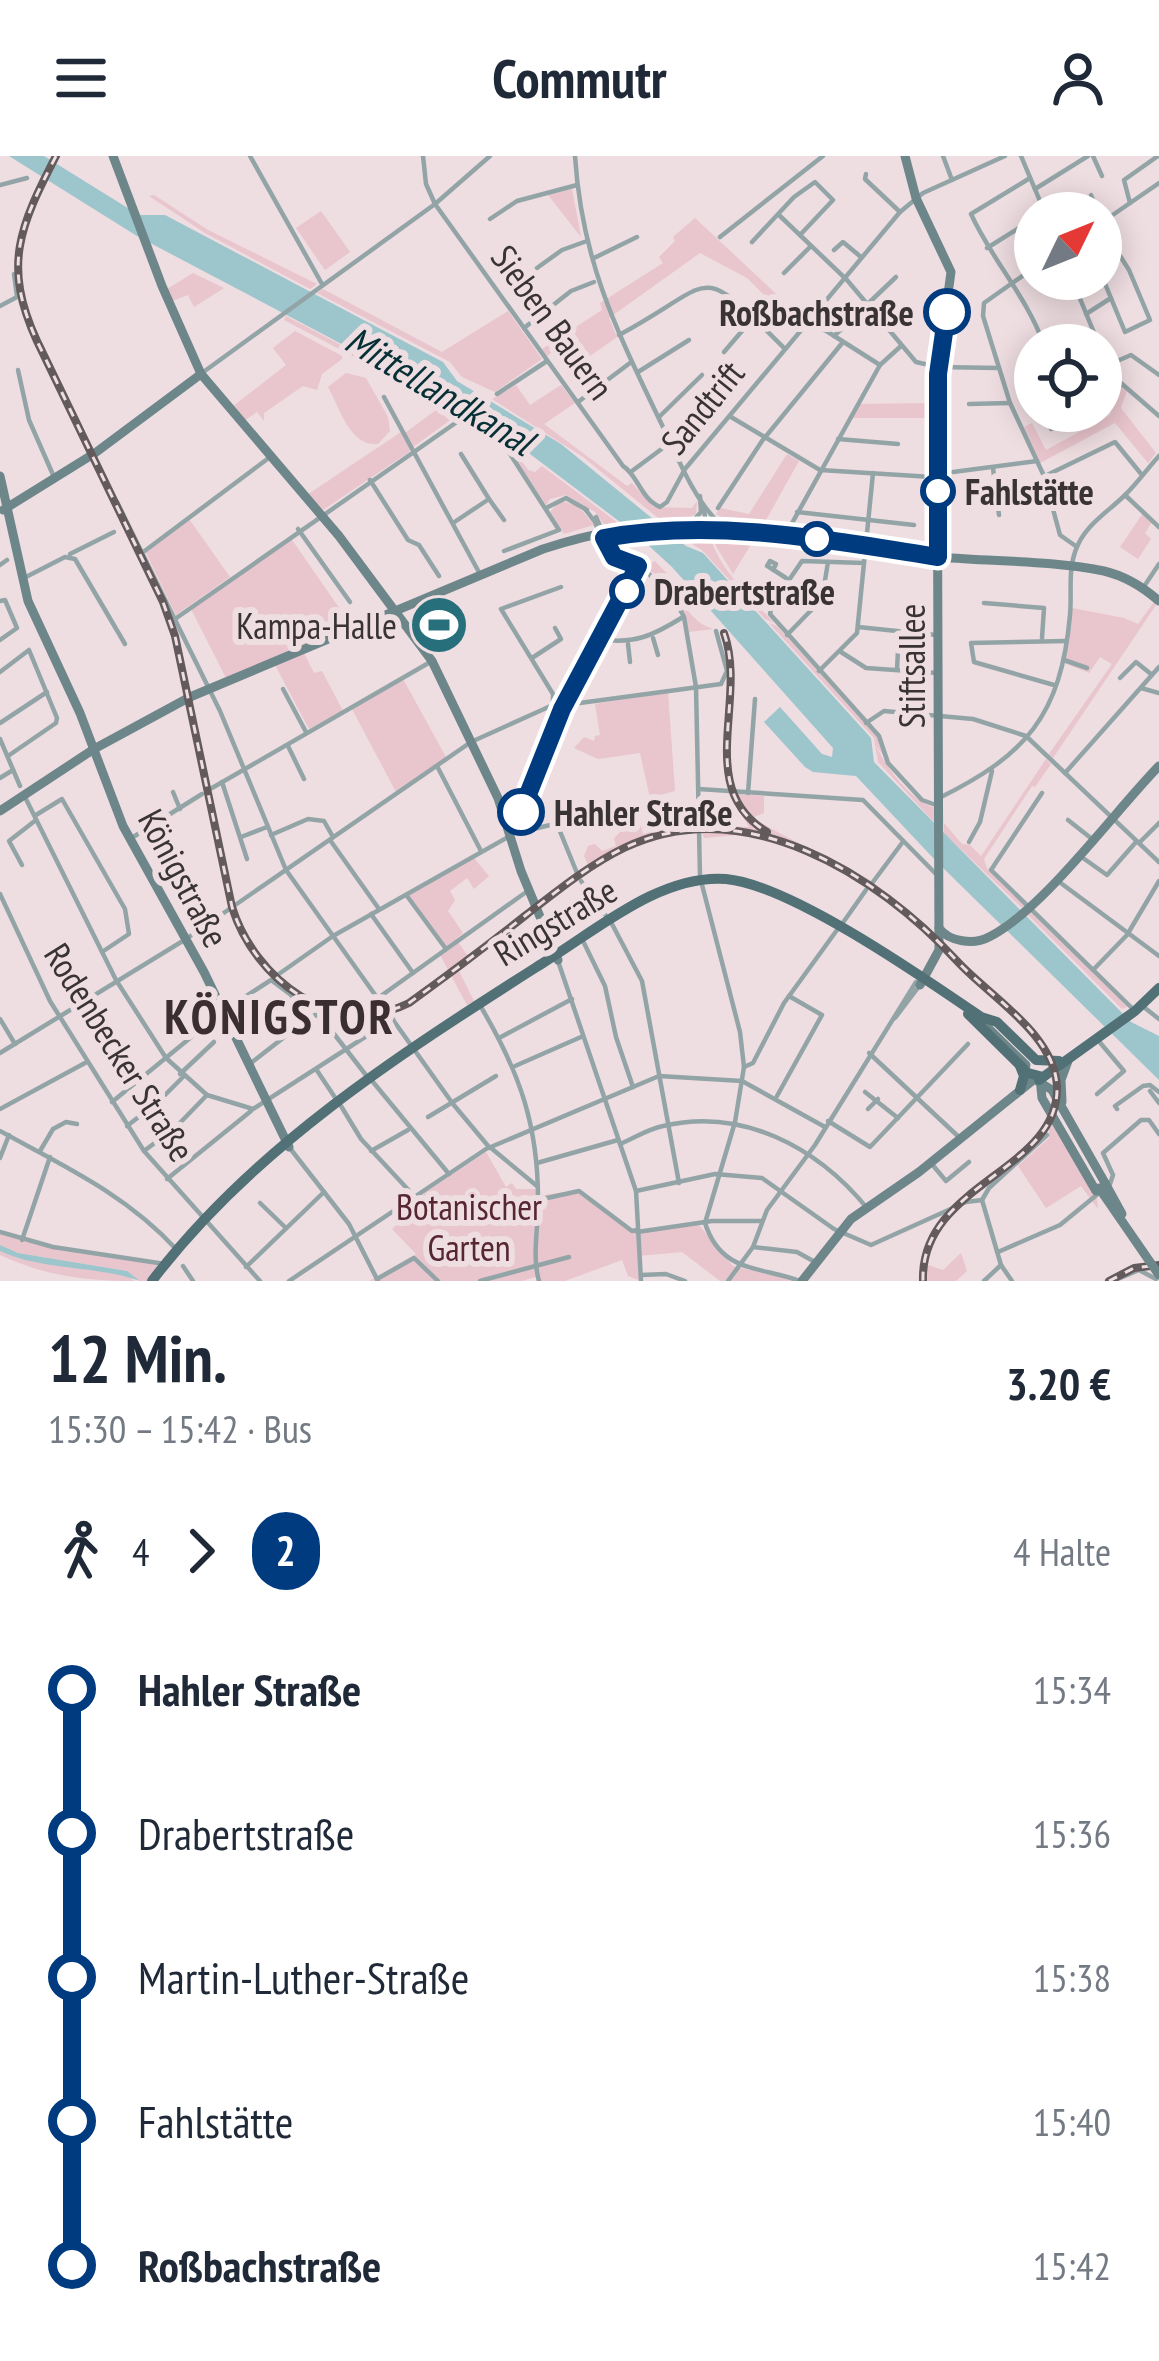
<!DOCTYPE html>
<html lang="de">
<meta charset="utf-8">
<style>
body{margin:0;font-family:"PT Sans Narrow",sans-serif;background:#f2f2f3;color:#1f2937;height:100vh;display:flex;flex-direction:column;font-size:45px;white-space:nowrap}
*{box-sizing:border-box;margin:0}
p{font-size:39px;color:#747a83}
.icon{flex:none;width:66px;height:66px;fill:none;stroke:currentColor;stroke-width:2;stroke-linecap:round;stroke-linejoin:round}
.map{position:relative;height:1125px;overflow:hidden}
.side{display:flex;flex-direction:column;background:#fff;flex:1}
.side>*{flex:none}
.badge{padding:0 24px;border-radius:39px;font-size:42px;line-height:78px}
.needle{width:78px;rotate:47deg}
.fabs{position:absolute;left:1014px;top:36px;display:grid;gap:24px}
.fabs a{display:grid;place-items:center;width:108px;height:108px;border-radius:50%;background:#fff;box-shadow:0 6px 30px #0003;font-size:60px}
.map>.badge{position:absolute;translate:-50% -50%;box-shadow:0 0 0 6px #fff}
.legs{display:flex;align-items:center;gap:18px;height:132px;padding:0 48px;font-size:39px}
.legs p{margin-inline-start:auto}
.head{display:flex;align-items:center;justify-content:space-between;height:204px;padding:0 48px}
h1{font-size:66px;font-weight:700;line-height:90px}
ul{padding:0 48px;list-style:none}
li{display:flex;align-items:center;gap:42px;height:144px;font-size:45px}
li i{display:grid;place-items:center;width:18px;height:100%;margin:0 15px;background:currentColor}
li i::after{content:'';width:30px;height:30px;margin:-15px;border:9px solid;border-radius:50%;background:#fff}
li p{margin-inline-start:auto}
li:first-child i{background:linear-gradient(#0000 50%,currentColor 0)}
li:last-child i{background:linear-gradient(currentColor 50%,#0000 0)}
header{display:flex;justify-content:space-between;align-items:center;height:156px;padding:0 48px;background:#fff;font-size:54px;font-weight:700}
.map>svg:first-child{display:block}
.green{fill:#e9c5cd}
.water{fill:#9dc5cc}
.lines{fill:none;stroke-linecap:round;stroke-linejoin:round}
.street{stroke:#93a4a7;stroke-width:4.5}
.secondary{stroke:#6d868a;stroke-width:9}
.primary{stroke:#517176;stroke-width:10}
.rail-casing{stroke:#635a5c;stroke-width:8}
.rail{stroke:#eedde1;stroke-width:3;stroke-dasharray:9;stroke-linecap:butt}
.secondary-bridge{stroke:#6d868a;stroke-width:9}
.line-1-casing{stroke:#fff;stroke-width:27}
.line-1{stroke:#003b80;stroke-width:18}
.stop-1-dot{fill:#fff;stroke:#003b80;stroke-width:6}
.labels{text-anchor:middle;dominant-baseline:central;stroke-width:12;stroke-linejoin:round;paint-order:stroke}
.stop-label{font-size:36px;font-weight:bold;fill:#393334;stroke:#eedde1;text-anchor:start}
.street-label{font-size:36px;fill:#393334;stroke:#eedde1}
.poi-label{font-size:36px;fill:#393334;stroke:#eedde1;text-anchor:end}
.park-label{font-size:36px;fill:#562633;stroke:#eedde1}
.water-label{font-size:39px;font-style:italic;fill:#073036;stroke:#eedde1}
.district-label{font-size:48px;font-weight:bold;letter-spacing:3px;fill:#3a2e30;stroke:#eedde1}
</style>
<header><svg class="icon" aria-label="menu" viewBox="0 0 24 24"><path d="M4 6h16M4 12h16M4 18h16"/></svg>Commutr<svg class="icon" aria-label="person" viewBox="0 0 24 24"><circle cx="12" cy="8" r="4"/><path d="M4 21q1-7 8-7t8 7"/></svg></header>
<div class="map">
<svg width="1159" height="1125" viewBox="0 0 1159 1125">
<rect width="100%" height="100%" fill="#eedde1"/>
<g class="green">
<polygon points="572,33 581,81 545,35"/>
<polygon points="154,39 208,74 317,128 310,133 205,77 149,40"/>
<polygon points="321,55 350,96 325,114 296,72"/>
<polygon points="695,62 804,164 797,172 747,122 700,97 609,162 617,181 590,200 580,188 565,187 547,200 542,193 602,154 600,147 663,107 659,101 675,85 673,81"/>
<polygon points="193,117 224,132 194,151 188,139 172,145 167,133"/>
<polygon points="323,133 442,196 508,155 542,203 495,236 462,221 450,206 317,137"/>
<polygon points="286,160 468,256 460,257 413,291 405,277 444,248 284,164"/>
<polygon points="295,175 342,200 342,203 322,218 317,234 303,230 264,257 264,265 257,256 244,265 232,251 286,209 273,192"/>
<path d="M 346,217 L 366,222 L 388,261 L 390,275 L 378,288 C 350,291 340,252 328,231 Z"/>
<polygon points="516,229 530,249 561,229 575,247 544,268 627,330 632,327 653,351 692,352 697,345 696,358 685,364 662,365 583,301 492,243"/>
<polygon points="1121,230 1127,235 1121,252 1156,297 1148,307 1115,267 1040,307 1024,271 1032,267 1046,294 1110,259 1113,244"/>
<polygon points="933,247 934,262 850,262 857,248"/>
<polygon points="470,258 504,279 528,314 535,316 542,310 622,370 606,371 595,356 566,339 550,343 546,349 504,286 469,261"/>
<polygon points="401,276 411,292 409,296 323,354 307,339"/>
<polygon points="787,298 799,305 762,371 726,364 716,358 720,352 749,358"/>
<polygon points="560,345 577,349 594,369 564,378 550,356"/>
<polygon points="1143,357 1152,366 1145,377 1151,383 1138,403 1120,391"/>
<polygon points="189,363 230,421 176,459 146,397"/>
<path d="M 675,378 L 709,378 C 719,414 750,440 774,467 L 765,463 L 702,394 Z"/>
<polygon points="714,378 756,380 733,418 716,390"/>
<path d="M 636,380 L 632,386 L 619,389 L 618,394 L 649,409 L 655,405 L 674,425 L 671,432 C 685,448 691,466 713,473 L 689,476 C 684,450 669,426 646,412 C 635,405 622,402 611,393 L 614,383 Z"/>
<polygon points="290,381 351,469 226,522 191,453"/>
<polygon points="1154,446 1156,449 1053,602 1049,598 1112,508 1100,501 1089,517 1064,507 1072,452 1124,462 1138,468"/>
<path d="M 769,467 L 777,470 L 878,582 L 885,602 L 876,589 C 885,611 913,647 936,652 L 934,666 L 878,606 L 874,582 Z"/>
<polygon points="303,495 314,517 322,515 343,555 309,573 274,507"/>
<polygon points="403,523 447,603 396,636 352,553"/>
<polygon points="668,536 675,635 650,642 640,597 598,603 574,592 584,581 594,585 595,580 600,579 595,548"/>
<polygon points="1046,603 1051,608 1035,631 1032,630 984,703 987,712 1025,750 1022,752 944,677 944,667 962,688 970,689 981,700"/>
<polygon points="728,637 764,640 764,657 752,662 824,701 822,704 747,678 704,682 702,674 708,670 749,671"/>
<polygon points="641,670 643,678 654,675 655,680 624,691 589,711 584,700 588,690 595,688 602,695 616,690 614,682 621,675"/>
<polygon points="473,701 489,720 474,733 467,722 450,735 455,744 448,755 463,777 456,783 470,803 458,813 474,845 467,849 440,799 447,794 408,738"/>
<polygon points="1029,755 1121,844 1127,851 1122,853 1026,757"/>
<polygon points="1049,960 1097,1043 1098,1053 1081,1030 1046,1052 1018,1010 1049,982"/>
<polygon points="486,996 506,1031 512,1027 516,1033 536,1033 537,1040 579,1034 632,1077 698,1068 733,1110 796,1125 720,1125 682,1096 638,1100 639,1124 628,1120 622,1104 565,1125 541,1125 539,1120 522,1125 369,1125 416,1098 392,1073 412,1054 408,1048"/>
<polygon points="0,1077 46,1091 162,1108 148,1125 140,1125 127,1115 18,1097 0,1089"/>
<path d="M 0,1095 L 17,1102 L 123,1118 L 135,1125 C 86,1125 45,1120 0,1099 Z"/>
<polygon points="961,1097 967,1115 956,1125 924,1125 925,1108 943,1114"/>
</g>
<g class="water">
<polygon points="9,0 44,0 139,59 165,59 443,206 457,225 561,288 686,390 703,397 871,582 874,606 1131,866 1159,880 1159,924 935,704 856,620 813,616 805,611 764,566 780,551 822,598 832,601 833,592 672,411 636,378 526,295 522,296 510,278 491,267 137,80"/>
<path d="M 0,1089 L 18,1097 L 127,1115 L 140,1125 C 96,1109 43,1115 0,1095 Z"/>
</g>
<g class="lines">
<g class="street">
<polyline points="250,0 322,128"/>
<path d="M 423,0 L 426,28 L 435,48 L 623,310 C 638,319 640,342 660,351 L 667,346 L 685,313 L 900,56 L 923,37 L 1005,0"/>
<path d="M 575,0 C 582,107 617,175 662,269 C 677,300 693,341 717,365"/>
<polyline points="943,0 952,24"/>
<polyline points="1021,0 1045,57"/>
<polyline points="1093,0 1102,20"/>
<polyline points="866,18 865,23 900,56"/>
<path d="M 1030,22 L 971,58 C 992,104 1027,141 1044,189"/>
<polyline points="0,29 27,22"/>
<polyline points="1035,33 1088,0"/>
<polyline points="1091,39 1098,57"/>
<polyline points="1130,47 1124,24 1158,0"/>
<polyline points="1072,55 1073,57"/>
<polyline points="780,60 847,124 916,206 938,211 999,212"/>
<polyline points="490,63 517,45 577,29"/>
<polyline points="1101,67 1159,27"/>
<polyline points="720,81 823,0"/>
<polyline points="752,86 794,41 815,26 833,44 800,79"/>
<polyline points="987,92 1035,62"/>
<polyline points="834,94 843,86 861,101"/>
<polyline points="1101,99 1110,94 1117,95 1129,114 1150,164 1125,176 1101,118"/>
<polyline points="594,102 637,81"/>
<polyline points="1035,111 984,147 983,160 1010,247 1044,320 1060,379 1077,391"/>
<polyline points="537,112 562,94 587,85"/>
<polyline points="784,117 811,90"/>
<polyline points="1072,123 1099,189"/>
<polyline points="0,150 17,141 14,118"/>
<polyline points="1086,158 1111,142"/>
<polyline points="756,164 767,144 799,175"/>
<polyline points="809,164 880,209"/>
<polyline points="524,172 571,135 594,126"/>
<path d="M 619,179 C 720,125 694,102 785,193"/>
<polyline points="834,180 896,121"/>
<polyline points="1101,193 1114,221 1159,260"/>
<polyline points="724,196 754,161"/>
<polyline points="1101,212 1131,199 1159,219"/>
<polyline points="18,214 29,264 54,321"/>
<polyline points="638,216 689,184"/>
<polyline points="202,217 435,48 490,0"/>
<polyline points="497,238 547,205"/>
<polyline points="384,241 481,420"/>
<polyline points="578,246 630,207"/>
<polyline points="1101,247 1113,241 1121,228"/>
<polyline points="969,248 1010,247"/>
<polyline points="659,261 702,219"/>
<polyline points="731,261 820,314 932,321"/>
<polyline points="1051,273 1086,255"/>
<polyline points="838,283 898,288"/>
<polyline points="461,298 489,343"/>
<polyline points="993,312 999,359"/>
<polyline points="632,315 671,286"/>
<polyline points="953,316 1037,305"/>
<polyline points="1045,320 1115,286 1142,319"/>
<polyline points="370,324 408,384 419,389 439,420"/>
<polyline points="1125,339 1159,371"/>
<polyline points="117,346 220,555 286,714 453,948 489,991"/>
<polyline points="704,351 706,373"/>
<polyline points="546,352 566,342 587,354"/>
<polyline points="718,352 762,285 843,186"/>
<polyline points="585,353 595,366 607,398 648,417 676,446 684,461 696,531 700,721 740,876 744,911 735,966 705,1067"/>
<polyline points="797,356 914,369"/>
<polyline points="596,361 613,399"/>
<polyline points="692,366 701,356 700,340"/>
<polyline points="453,367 489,343 504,364"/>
<polyline points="298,373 350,446"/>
<polyline points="786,378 880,209 901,190"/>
<polyline points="142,397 270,301"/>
<polyline points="70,398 114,376"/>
<polyline points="864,407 802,405 772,449 770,458 879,580 888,607 922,644 936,649"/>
<polyline points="0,409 7,404"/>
<polyline points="773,414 776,408 770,405 767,410 769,411 786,422"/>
<polyline points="22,423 65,401 75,403 125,488"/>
<polyline points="1143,432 1159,408"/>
<polyline points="0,445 5,444 17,472 0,484"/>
<polyline points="984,447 1044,452 1042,482"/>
<polyline points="175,463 464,261 503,287 559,374 504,395"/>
<polyline points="858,471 936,479"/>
<polyline points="787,479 822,443 828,406"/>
<polyline points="653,482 658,499"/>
<path d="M 599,483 C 634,489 654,479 683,461"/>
<polyline points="628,488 630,506"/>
<polyline points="841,496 866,512 938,517"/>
<polyline points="532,502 561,483 555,472"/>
<polyline points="1064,504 1087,512"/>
<polyline points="897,513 899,477"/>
<polyline points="819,515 857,477 873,317"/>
<polyline points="0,516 29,494 57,562 56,567 8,600"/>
<polyline points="1120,522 1136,506 1151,518"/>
<polyline points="1054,529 974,506 971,487 1066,485"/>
<polyline points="1141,532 1159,537"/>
<polyline points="283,533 306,576"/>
<polyline points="553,549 553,538 501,453 561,431"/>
<polyline points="565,549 721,528 727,515 716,475"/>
<polyline points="0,567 47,536"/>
<polyline points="866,567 884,555 973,563 1026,580 1159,706"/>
<polyline points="0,583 20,630"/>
<polyline points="288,590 304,623"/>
<polyline points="437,610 481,695"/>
<polyline points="1065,617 1159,511"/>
<polyline points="0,622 13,614"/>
<polyline points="222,626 247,703"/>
<polyline points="212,632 432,505"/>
<polyline points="699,633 863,644 935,717"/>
<polyline points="173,636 180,653"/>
<polyline points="748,637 755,543"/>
<polyline points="1042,637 991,714 1135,855"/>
<polyline points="24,639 116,824 166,902 207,939 253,953 393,863"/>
<path d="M 939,642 C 1026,599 1061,560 1070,459 C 1072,438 1068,416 1075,396 C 1083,371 1105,358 1123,341 C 1136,329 1147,313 1159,300"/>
<polyline points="36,659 62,643 125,753 129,778 102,796"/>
<polyline points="1068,664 1092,683"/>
<polyline points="557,668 577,717"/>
<polyline points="515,671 525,675 567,665"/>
<polyline points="509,673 518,666 562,553 638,411"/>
<polyline points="271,679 308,663 324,665 333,681"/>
<polyline points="241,681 267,671"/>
<polyline points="130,683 202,638"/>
<polyline points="330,684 379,753"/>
<polyline points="969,686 980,666 992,615"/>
<polyline points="1139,687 1159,667"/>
<polyline points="1083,702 1107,719 1136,686"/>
<polyline points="22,709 9,685 36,664"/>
<polyline points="581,725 609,764"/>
<polyline points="1058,725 1159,800"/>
<polyline points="870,730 902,687"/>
<polyline points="0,738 50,845 144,995 260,1125"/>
<polyline points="407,740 446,793"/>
<polyline points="371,758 413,817"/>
<polyline points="612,768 642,825 679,1027"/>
<polyline points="842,768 866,734"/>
<polyline points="584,787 605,830 616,881 633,931"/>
<polyline points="559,808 636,1035 641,1125"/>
<polyline points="1093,814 1127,779 1159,725"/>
<polyline points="276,820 333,780 510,680"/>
<polyline points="378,842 529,734"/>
<path d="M 481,851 C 520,917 539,971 538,1049 C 538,1074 532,1101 539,1125"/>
<polyline points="1145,852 1159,863"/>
<polyline points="271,860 286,878"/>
<polyline points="895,862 920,829"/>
<polyline points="0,863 15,888"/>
<polyline points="305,865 315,859 321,861 369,923"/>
<polyline points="499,882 572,843"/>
<polyline points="0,897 186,783 471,586 553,549 562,553"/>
<polyline points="869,897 961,983"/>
<polyline points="515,910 581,881"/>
<polyline points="744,911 753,907 784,847 837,774"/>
<polyline points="316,913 336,943"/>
<polyline points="180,918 214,886"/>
<polyline points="373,926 449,1018"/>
<polyline points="1150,935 1159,947"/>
<polyline points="865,936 898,962"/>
<polyline points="1097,938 1124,915 1097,883"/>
<polyline points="777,940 822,859 789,840"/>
<polyline points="112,946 223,855 271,824 291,839 305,865 251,907"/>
<polyline points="163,950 159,945 183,921"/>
<polyline points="341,950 361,983 415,1041"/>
<polyline points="0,953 85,907"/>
<polyline points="868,953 878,943"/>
<polyline points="1117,953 1115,950 1143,930 1150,929 1159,936"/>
<polyline points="428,961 496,920"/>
<polyline points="828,965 870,991 968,888"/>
<polyline points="127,970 145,956 149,961"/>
<path d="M 0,975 C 64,1010 127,1039 177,1094"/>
<path d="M 620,988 C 634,982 648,973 663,970 C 742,951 817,991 867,1052"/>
<polyline points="289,991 349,1068 378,1125"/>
<polyline points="491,992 537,1030"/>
<polyline points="40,995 53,973 66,966 77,968"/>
<polyline points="144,995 176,971 207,939"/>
<polyline points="371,995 408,974"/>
<polyline points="0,1002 9,979"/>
<polyline points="537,1007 618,984"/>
<polyline points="931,1007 946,1025 969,1006"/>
<polyline points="167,1023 251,955"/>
<polyline points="636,1035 715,1018 762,1022 834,1073 871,1089 966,1046 982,1044 989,1032 1047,979"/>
<polyline points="538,1044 579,1035 632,1075 637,1074"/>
<polyline points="982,1044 1001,1109 1012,1125"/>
<polyline points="260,1047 286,1072"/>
<path d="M 705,1067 C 721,1117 759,1110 800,1125"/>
<polyline points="0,1076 53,1091 165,1108"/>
<polyline points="637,1076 712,1065 762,1065"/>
<polyline points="22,1084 50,1001"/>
<polyline points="753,1091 797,1096 815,1106"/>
<polyline points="998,1096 1060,1069 1110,1028 1113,1019 1103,997 1141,964 1149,964 1159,978"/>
<polyline points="183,1110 193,1125"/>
<polyline points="246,1111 324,1036"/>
<polyline points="641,1119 666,1118 685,1125"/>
<polyline points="377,1123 414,1102 438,1125"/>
<polyline points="289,1125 486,993 659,920 742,925 825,971"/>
<polyline points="480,1125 569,1101"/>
<polyline points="728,1125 753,1091 767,1054 815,989 916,826"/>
<polyline points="984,1125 1001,1109"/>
<polyline points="1113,1125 1139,1114 1156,1123"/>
</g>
<g class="secondary">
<polyline points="113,0 162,130 201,218 339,380 432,505 498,642 521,715 558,804"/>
<polyline points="905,0 916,42 951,116 937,218 939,794 920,829"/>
<polyline points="0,320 28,445 80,557 123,670 204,816 289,991"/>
<polyline points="3,354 95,297 201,218"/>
<path d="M 0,655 L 94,593 L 190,541 L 543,393 C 589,378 637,368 686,368 C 771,368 855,393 940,401 C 994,406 1050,404 1104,415 C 1125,420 1143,431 1159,445"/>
<path d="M 939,772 C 949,786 974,789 989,781 C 1042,755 1115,655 1159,610"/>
<polyline points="982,866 1026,909"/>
<polyline points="1040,922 1042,942 1096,1035"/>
<polyline points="1036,924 1052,934 1105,1027"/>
<polyline points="1062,946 1061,924 1068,905"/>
<polyline points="802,1125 851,1063 919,1016 1037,921"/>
</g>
<g class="primary">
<polyline points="968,858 1028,917 1043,921"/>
<polyline points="1039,924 1135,855 1159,832"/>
<polyline points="1020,934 1024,920 1020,910"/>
<path d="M 152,1125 C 255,989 405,895 546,805 C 598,773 661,718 726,723 C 791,729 924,822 981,861 L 997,866 L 1036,904 L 1059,905"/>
</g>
<g class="rail-casing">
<g id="rail">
<path d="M 56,0 C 20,70 2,109 37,185 L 163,446 L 175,480 L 232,751 C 254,822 333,885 409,847 C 448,819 488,789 526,759 C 557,735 589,709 624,692 C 744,635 877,718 957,805 C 990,841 1055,878 1057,931 C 1059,1016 920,1027 923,1125"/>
<path d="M 724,477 C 748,544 694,632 767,676"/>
<polyline points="1109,1125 1134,1112 1159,1109"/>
</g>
</g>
<use href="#rail" class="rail"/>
<g class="secondary-bridge">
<polyline points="1105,1027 1122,1058"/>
<polyline points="1099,1032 1159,1119"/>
</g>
</g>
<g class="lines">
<g class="line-1-casing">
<path id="line-1" d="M 521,656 L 562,553 L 638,410 L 614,401 L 604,382 C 715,362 828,384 938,401 L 938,218 L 947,156"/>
</g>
<use href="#line-1" class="line-1"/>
</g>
<defs>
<g id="stadium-disc" transform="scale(3)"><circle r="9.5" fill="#27707b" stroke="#eedde1"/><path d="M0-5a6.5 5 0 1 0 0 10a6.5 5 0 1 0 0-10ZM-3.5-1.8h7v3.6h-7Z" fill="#fff"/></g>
</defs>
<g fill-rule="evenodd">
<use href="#stadium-disc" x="439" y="469"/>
</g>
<g class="stop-1-dot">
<circle cx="947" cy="156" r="21"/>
<circle cx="938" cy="335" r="15"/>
<circle cx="817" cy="383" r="15"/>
<circle cx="627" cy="435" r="15"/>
<circle cx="521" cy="656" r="21"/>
</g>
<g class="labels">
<g class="stop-label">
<text x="914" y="156" text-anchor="end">Roßbachstraße</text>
<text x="965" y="335">Fahlstätte</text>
<text x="654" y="435">Drabertstraße</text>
<text x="554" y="656">Hahler Straße</text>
</g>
<g class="street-label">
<text transform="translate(553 166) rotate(54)">Sieben Bauern</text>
<text transform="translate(702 251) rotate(-51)">Sandtrift</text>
<text transform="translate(911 510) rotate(-90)">Stiftsallee</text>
<text transform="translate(184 722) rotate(62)">Königstraße</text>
<text transform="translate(555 765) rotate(-31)">Ringstraße</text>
<text transform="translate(120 896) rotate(58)">Rodenbecker Straße</text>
</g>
<g class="poi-label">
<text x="397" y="469">Kampa-Halle</text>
</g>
<g class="park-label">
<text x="469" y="1050">Botanischer<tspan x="469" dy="41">Garten</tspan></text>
</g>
<g class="water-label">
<text transform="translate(440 234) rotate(31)">Mittellandkanal</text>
</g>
<g class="district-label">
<text x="280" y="860">KÖNIGSTOR</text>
</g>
</g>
</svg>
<div class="fabs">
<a><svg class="needle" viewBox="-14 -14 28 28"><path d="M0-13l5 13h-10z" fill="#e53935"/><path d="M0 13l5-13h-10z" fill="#747a83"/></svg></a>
<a><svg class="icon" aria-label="locate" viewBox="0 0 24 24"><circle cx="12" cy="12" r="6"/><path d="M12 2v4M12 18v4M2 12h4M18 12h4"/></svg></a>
</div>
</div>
<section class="side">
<div class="head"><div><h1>12 Min.</h1><p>15:30 – 15:42 · Bus</p></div><b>3.20 €</b></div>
<div class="legs"><svg class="icon" aria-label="walk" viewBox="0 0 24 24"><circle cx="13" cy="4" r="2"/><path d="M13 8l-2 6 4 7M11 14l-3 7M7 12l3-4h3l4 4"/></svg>4<svg class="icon" aria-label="forward" viewBox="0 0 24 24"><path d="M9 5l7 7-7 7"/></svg><b class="badge" style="background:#003b80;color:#fff">2</b><p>4 Halte</p></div>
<ul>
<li><i style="color:#003b80"></i><b>Hahler Straße</b><p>15:34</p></li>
<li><i style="color:#003b80"></i><span>Drabertstraße</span><p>15:36</p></li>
<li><i style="color:#003b80"></i><span>Martin-Luther-Straße</span><p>15:38</p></li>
<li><i style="color:#003b80"></i><span>Fahlstätte</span><p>15:40</p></li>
<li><i style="color:#003b80"></i><b>Roßbachstraße</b><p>15:42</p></li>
</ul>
</section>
